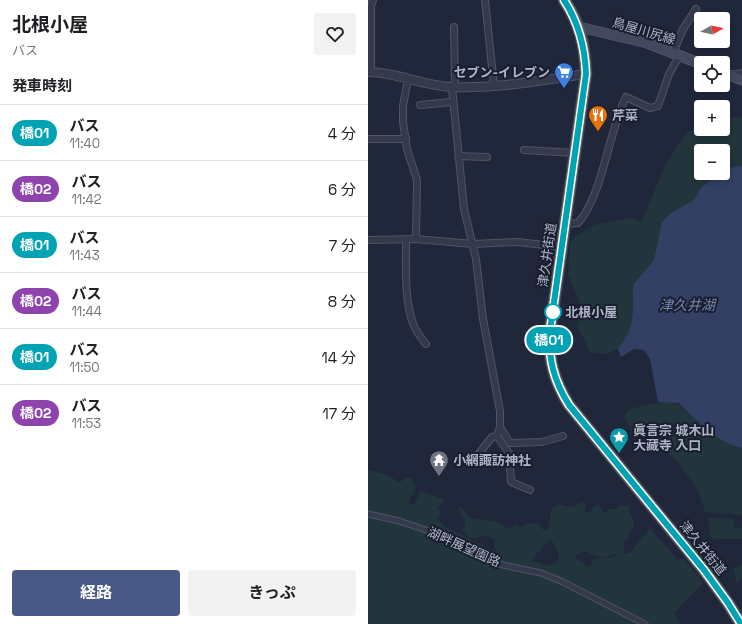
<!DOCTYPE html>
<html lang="ja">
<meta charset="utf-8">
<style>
body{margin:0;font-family:"Space Grotesk","Noto Sans JP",sans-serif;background:#f2f2f2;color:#202124;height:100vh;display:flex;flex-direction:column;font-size:15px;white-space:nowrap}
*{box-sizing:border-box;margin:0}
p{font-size:13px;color:#757577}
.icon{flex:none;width:22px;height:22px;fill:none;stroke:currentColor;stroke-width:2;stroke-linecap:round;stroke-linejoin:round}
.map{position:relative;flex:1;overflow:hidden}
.panel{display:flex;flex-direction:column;background:#fff;width:368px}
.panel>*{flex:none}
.badge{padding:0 8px;border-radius:13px;font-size:14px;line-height:26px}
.needle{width:26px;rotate:82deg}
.buttons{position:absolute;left:326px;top:12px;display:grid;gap:8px}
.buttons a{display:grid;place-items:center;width:36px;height:36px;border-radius:4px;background:#fff;box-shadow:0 2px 6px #0003;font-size:20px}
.map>.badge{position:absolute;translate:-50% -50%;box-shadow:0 0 0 2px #fff}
h2{padding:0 12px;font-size:15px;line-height:36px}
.round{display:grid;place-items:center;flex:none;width:42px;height:42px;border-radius:4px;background:#f2f2f2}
.overview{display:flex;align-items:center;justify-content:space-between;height:68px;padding:0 12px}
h1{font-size:19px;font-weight:700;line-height:30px}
.button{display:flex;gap:8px;margin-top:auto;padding:8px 12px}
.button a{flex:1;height:46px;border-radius:4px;background:#4a5886;color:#fff;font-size:16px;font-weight:700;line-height:46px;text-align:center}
.button a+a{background:#f2f2f2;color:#202124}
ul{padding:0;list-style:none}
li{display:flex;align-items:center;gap:12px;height:56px;padding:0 12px;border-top:1px solid #e0e0e0}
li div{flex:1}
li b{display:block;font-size:15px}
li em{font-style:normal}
li .badge{min-width:44px;font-weight:700;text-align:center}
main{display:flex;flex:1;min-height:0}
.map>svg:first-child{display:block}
.green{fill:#22353c;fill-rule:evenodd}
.water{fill:#334063}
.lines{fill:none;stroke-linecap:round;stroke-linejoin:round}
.pedestrian-casing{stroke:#4f5466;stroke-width:7}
.minor-casing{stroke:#4f5466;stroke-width:8}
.tertiary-casing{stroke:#4f5466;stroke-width:10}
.secondary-casing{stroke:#4f5466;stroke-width:11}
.trunk-casing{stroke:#3c4153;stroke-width:13}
.pedestrian{stroke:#343a4b;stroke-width:5}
.minor{stroke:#343a4b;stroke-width:6}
.tertiary{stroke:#343a4b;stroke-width:8}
.secondary{stroke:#42485e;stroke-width:9}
.trunk{stroke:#62615e;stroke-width:11}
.line-casing{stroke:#fff;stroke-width:9}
.line{stroke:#00a3b4;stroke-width:6}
.stop-dot{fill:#fff;stroke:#00a3b4;stroke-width:2}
.labels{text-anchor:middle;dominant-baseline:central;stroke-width:4;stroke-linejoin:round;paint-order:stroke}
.street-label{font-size:13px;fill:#afb4c7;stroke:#1a1f2f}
.poi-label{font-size:13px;font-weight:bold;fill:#afb4c7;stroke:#1a1f2f;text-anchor:start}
.stop-label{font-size:13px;font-weight:bold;fill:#afb4c7;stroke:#1a1f2f;text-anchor:start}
.water-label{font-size:14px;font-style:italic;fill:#7586b1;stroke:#1a1f2f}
</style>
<main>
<section class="panel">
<div class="overview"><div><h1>北根小屋</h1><p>バス</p></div><a class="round"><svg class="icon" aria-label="heart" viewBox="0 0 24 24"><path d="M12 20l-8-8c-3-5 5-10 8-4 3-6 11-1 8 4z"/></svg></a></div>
<h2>発車時刻</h2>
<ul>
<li><span class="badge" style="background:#00a3b4;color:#fff">橋01</span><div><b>バス</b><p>11:40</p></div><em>4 分</em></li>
<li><span class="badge" style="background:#8e44ad;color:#fff">橋02</span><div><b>バス</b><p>11:42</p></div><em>6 分</em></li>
<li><span class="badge" style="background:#00a3b4;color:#fff">橋01</span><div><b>バス</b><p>11:43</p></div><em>7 分</em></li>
<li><span class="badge" style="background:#8e44ad;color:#fff">橋02</span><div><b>バス</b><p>11:44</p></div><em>8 分</em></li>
<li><span class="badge" style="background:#00a3b4;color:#fff">橋01</span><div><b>バス</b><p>11:50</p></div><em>14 分</em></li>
<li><span class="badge" style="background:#8e44ad;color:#fff">橋02</span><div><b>バス</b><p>11:53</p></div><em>17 分</em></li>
</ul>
<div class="button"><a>経路</a><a>きっぷ</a></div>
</section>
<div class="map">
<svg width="374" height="624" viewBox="0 0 374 624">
<rect width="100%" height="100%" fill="#20273b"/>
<g class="green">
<polygon points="358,116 374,118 374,167 355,173 355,151 333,151 333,173 354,173 326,202 287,261 265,327 258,342 250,349 236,354 222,352 209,325 217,315 200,274 202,243 205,238 226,225 263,218 273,223 298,164 319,132 333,126 333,129 355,129 355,117"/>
<path d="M 299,401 C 315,404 320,413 332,423 C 344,435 358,444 374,448 L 374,515 L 337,512 L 331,492 L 311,463 L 286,441 L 265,433 L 256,416 L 261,409 Z"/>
<path d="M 0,470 L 17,474 L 31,482 L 34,481 L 36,477 L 44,479 L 47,485 L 46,493 L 42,497 L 41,503 L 37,503 L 47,505 L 52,490 L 77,500 L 70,509 L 74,512 L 70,518 L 76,526 L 130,553 L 126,548 L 127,540 L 116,535 L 107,539 L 98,536 L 95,529 L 98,526 L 97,522 L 90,508 L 93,507 L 102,518 L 130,522 L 141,529 L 148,525 L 153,527 L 160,523 L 172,524 L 174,529 L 180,531 C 183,522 179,503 195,505 C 199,506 201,508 205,507 L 214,502 L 217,504 L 217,513 L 221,512 L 230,504 L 236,513 L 241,509 L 249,509 L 252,505 L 261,506 L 262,515 L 266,520 L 266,527 L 262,530 L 261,538 L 256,541 L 256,554 L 263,552 L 282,528 L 309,559 L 316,559 L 335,583 L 306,613 L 313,624 L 0,624 ZM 183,539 L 191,554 L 190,560 L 182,566 L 164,561 L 167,558 L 167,554 L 173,551 L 174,546 ZM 216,551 L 234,558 L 247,554 L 250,557 L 226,559 L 221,567 L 206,557 Z"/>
<polygon points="340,517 366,519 366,527 374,528 374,539 345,539 342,534"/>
<polygon points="374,564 374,577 369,583 365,569"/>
</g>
<path class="water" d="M 374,166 L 374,448 C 348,442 329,421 311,403 L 290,402 L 282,359 L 276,350 L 266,349 L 253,357 L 250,349 C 268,326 265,313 265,285 L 286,260 L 294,222 L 303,213 L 326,200 L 333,188 L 351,173 L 355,173 L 355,170 L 360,168 Z"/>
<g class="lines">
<g class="pedestrian-casing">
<polyline id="pedestrian" points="0,514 31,521 61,531 125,563 173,573 195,582 277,624"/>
</g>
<g class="minor-casing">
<g id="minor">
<polyline points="117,0 126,86"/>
<polyline points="86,27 87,87"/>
<polyline points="305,53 315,29 328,9"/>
<polyline points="3,72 3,6 5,0"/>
<polyline points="362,75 374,73"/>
<polyline points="40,79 35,106 35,122 39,149 49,180 48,239"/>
<polyline points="84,87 96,209 108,259 115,319 132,411 132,427 129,436 141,453 143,482 162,490"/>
<polyline points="52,105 84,102"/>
<polyline points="0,139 38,139"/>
<polyline points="156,150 208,153"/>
<polyline points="90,156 119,157"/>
<path d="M 198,224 L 210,223 C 235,195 240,133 258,97 L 282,108 L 290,106 L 301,74 L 312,55"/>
<polyline points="0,240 48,239 105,244 149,242 194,247"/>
<path d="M 38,240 C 38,266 36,302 46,326 C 49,333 54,339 58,344"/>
<polyline points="132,427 142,443 174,442 195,436"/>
<polyline points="104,462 124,437 129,436"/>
</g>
</g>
<g class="tertiary-casing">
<path id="tertiary" d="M 0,72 C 29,72 55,86 84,87 C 129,89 174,80 218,74"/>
</g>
<g class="secondary-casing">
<g id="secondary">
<polyline points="211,27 279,43 333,64"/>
<polyline points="355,73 374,80"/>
</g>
</g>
<g class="trunk-casing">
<path id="trunk" d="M 196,0 C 212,23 217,47 218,74 L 182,331 C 180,359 186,381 201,405 L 336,570 L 360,603 L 373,624"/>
</g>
<use href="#pedestrian" class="pedestrian"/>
<use href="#minor" class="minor"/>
<use href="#tertiary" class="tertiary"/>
<use href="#secondary" class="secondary"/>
<use href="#trunk" class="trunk"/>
</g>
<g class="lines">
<g class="line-casing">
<path id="line" d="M 196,0 C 211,23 217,46 218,74 L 182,331 C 180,359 186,381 201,405 L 336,570 L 360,603 L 373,624"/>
</g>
<use href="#line" class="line"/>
</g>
<defs>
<g id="supermarket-pin" transform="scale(1)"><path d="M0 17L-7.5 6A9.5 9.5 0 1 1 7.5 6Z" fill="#3f7fe0" stroke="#1a1f2f"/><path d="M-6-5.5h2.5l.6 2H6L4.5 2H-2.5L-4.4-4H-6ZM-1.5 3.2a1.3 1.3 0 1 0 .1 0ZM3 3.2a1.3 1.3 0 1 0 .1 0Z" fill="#fff"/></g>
<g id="restaurant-pin" transform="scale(1)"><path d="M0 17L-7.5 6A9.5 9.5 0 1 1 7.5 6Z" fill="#e8710a" stroke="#1a1f2f"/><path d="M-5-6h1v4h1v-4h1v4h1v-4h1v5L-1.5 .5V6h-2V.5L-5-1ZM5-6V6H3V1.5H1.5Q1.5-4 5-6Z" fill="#fff"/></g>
<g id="sight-pin" transform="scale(1)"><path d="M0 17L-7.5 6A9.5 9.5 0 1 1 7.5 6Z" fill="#0f9aa8" stroke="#1a1f2f"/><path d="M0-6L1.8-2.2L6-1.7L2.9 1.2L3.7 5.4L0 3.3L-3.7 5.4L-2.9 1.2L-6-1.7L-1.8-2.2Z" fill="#fff"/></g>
<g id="temple-pin" transform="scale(1)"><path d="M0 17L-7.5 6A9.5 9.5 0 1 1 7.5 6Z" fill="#6b7280" stroke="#1a1f2f"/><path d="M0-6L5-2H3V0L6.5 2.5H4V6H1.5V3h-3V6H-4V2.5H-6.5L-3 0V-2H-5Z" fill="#fff"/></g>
</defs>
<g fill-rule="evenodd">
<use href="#supermarket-pin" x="196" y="72"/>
<use href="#restaurant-pin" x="230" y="115"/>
<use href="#sight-pin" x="251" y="437"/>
<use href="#temple-pin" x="71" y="460"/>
</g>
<circle class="stop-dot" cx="185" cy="312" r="8"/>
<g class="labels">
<g class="street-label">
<text transform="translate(276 31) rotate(16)">鳥屋川尻線</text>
<text transform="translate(179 255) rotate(-82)">津久井街道</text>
<text transform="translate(96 547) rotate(24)">湖畔展望園路</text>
<text transform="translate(335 548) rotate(51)">津久井街道</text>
</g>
<g class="poi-label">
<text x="182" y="72" text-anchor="end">セブン-イレブン</text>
<text x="244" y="115">芹菜</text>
<text x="265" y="430">眞言宗 城木山<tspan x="265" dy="15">大藏寺 入口</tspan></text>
<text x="85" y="460">小網諏訪神社</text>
</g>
<g class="stop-label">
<text x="197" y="312">北根小屋</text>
</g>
<g class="water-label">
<text x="319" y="305">津久井湖</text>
</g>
</g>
</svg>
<div class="buttons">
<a><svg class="needle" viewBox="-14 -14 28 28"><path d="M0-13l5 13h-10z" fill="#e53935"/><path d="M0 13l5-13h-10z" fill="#757577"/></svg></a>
<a><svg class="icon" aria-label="locate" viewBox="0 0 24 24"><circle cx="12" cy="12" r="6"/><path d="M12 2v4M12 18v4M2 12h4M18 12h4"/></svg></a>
<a>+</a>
<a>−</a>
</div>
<b class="badge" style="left:181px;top:340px;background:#00a3b4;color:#fff">橋01</b>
</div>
</main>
